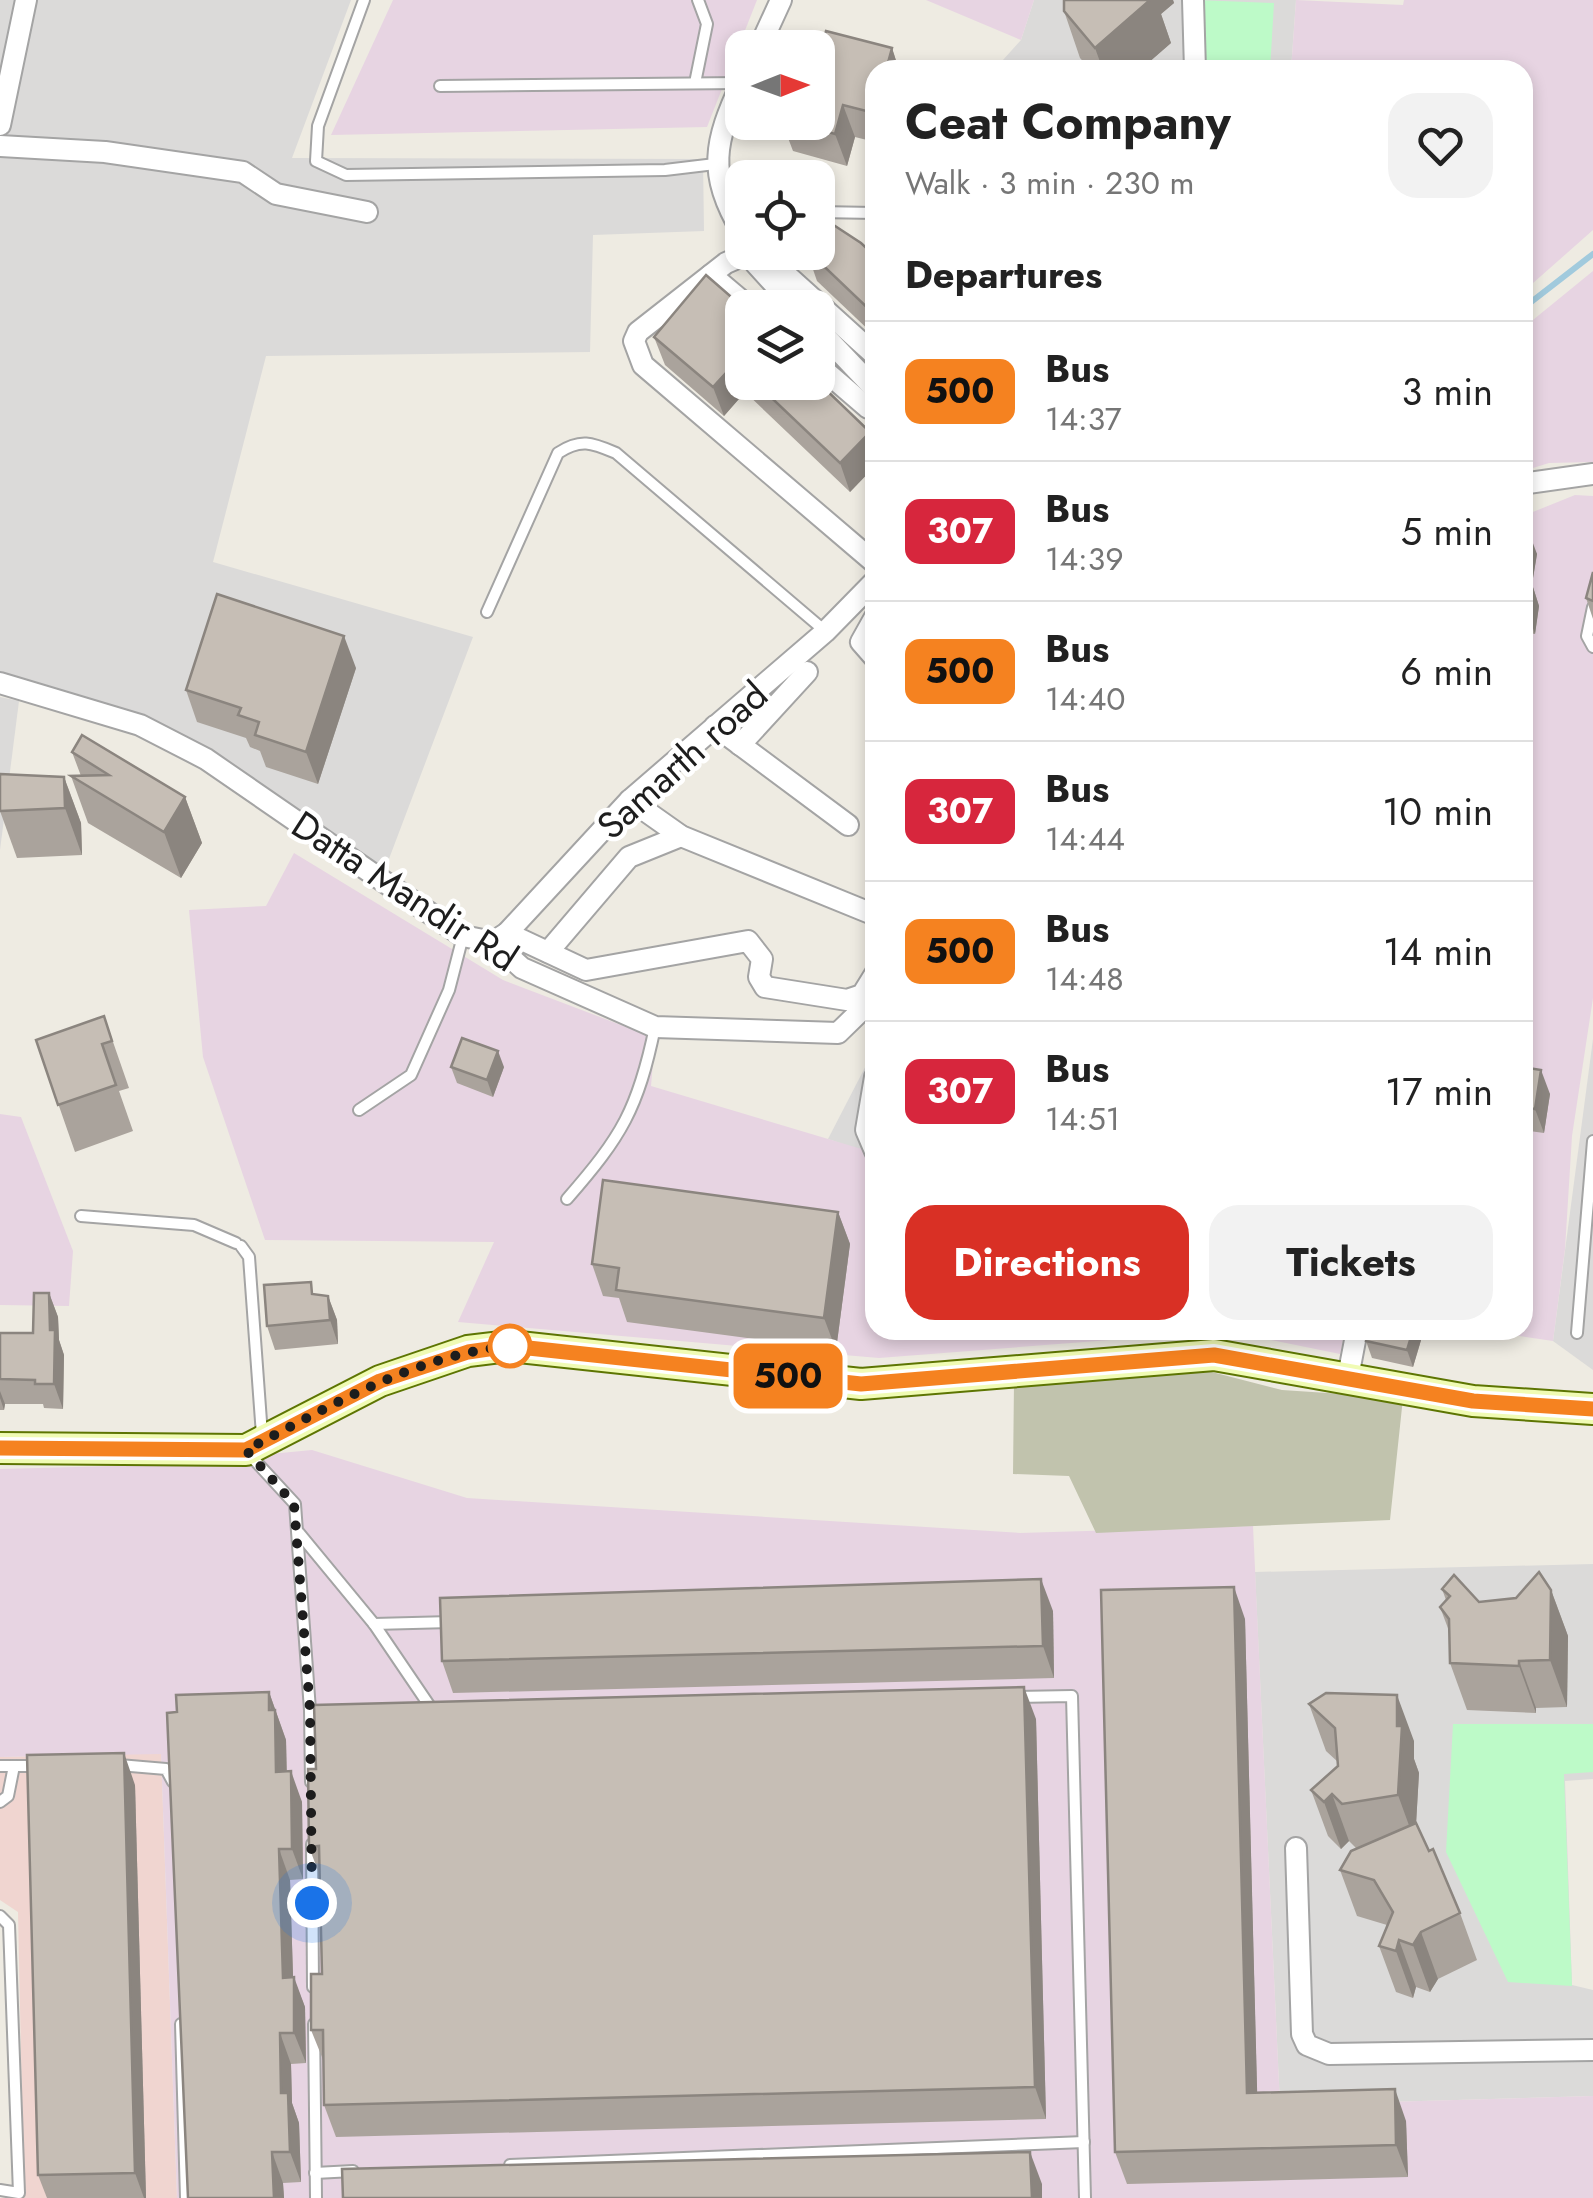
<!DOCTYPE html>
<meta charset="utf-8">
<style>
body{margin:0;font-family:Jost,sans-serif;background:#f2f2f2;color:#222;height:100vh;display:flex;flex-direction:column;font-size:38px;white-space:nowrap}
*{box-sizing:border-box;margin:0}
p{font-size:32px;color:#767676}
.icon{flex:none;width:55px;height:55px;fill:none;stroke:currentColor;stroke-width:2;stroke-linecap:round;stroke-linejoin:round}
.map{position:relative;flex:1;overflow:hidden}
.panel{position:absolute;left:865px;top:60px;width:668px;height:1280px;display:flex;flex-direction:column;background:#fff;border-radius:30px;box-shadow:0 5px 15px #0003}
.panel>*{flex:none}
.badge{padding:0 20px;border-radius:15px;font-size:35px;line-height:65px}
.needle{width:65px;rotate:89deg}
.tools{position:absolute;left:725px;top:30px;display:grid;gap:20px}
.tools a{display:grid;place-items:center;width:110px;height:110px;border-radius:20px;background:#fff;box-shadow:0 5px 15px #0003;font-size:50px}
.you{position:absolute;width:50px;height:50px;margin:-25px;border:8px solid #fff;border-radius:50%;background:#1a73e8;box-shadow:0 0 0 15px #1a73e833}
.map>.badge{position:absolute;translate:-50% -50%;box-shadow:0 0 0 5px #fff}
h2{padding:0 40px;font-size:38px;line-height:90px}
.round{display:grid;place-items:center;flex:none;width:105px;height:105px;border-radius:30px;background:#f2f2f2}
.summary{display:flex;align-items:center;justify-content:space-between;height:170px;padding:0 40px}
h1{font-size:48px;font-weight:700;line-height:75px}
.button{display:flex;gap:20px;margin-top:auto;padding:20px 40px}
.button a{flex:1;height:115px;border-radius:30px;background:#d93025;color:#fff;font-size:40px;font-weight:700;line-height:115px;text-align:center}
.button a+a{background:#f2f2f2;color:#222}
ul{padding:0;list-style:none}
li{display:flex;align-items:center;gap:30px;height:140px;padding:0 40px;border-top:2px solid #e0e0e0}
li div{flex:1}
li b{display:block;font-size:38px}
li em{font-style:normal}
li .badge{min-width:110px;font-weight:700;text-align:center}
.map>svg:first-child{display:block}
.residential{fill:#dbdad9}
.commercial{fill:#f0d5d0}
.industrial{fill:#e7d4e2}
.construction{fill:#c1c3ad}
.park{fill:#bdfac8}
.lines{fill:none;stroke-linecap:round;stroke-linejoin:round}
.stream{stroke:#a1cadd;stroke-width:6}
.lane-casing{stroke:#a4a4a4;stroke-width:14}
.street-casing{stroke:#a4a4a4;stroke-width:24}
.secondary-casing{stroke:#5d7502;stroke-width:34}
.lane{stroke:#fff;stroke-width:10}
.street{stroke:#fff;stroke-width:20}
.secondary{stroke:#f0fbb4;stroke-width:30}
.wall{fill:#aaa39c}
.shaded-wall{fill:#8b857f}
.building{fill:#c6beb5;stroke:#8b857f;stroke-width:2.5}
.line-casing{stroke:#fff;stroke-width:22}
.line{stroke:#f58220;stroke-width:15}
.walk{stroke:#1d1d1d;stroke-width:10;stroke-dasharray:0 18}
.stop-dot{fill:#fff;stroke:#f58220;stroke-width:5}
.labels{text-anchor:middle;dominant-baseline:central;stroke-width:9;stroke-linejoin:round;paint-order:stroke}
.street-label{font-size:38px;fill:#1d1d1d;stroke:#fff}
</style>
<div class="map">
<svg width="1593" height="2198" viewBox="0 0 1593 2198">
<rect width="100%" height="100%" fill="#eeebe2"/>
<g class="residential">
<polygon points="0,0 351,0 292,158 703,159 704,231 593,235 590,352 266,356 213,562 473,637 384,872 180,733 0,675"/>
<polygon points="1034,0 1296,0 1291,70 994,70 1021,40"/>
<polygon points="0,697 19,701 0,850"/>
<polygon points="1593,1039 1593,1370 1553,1341"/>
<polygon points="875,1048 875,1155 828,1139"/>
<polygon points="1593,1564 1593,1779 1565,1781 1572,1985 1593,1990 1593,2096 1280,2105 1255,1572"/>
</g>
<polygon class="commercial" points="161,1753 177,2198 24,2198 18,1912 0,1900 0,1757"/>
<g class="industrial">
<polygon points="393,0 757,0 707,127 331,135"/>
<polygon points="926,0 1034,0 1021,40"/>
<polygon points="1296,0 1403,5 1404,0 1593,0 1593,230 1523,292 1522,70 1291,70"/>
<polygon points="1593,271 1593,462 1549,463 1523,471 1523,328"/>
<polygon points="1575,495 1593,496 1593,998 1572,1136 1565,1249 1553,1341 1479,1330 1522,1330 1523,516"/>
<polygon points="294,853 503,980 655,1038 651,1086 875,1153 875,1330 1345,1330 1340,1354 1227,1331 879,1358 458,1322 494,1242 265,1240 203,1057 189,910 266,906"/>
<polygon points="0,1114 21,1117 73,1251 69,1306 0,1305"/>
<polygon points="312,1450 467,1498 1020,1533 1253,1526 1280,2105 1593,2096 1593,2198 177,2198 161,1754 0,1757 0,1469 153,1465"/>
</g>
<polygon class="construction" points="1208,1371 1282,1390 1403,1398 1390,1520 1096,1533 1069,1476 1013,1474 1014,1382"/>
<g class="park">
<polygon points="1197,0 1274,3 1270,70 1192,70"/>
<polygon points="1453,1724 1593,1724 1593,1772 1564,1774 1572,1986 1508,1982 1446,1852"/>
</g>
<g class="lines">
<polyline class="stream" points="1522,309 1593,254"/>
<g class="lane-casing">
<g id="lane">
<polyline points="364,0 318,126 316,161 346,175 665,170 715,164"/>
<polyline points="695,83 707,24 698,0"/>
<polyline points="440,86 741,83"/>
<polyline points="818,212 875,213"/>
<polyline points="1593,607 1587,636 1593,647"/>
<path d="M 487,612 L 558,453 C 581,438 592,443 616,453 L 825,631"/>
<polyline points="359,1110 411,1075 449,990 463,936"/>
<path d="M 567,1199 C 622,1136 638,1109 655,1027"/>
<polyline points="81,1216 194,1225 236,1243"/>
<polyline points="241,1246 249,1257 262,1435"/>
<polyline points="1577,1333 1593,1141"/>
<polyline points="248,1453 295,1504 310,1710 311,1782"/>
<polyline points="299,1533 374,1624 431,1708"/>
<polyline points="374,1624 451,1622"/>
<polyline points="1016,1697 1072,1696 1085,2198"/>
<polyline points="119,1765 166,1769 173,1782"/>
<polyline points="0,1766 37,1766"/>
<polyline points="0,1802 8,1796 14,1766"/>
<polyline points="312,1844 313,1987"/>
<polyline points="0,1916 9,1925 19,2193 0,2190"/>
<polyline points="181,2024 186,2198"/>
<polyline points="314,2024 316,2198"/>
<polyline points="510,2165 1084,2142"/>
<polyline points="315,2173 353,2171"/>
</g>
</g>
<g class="street-casing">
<g id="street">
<polyline points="1193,0 1195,70"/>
<polyline points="759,48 781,0"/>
<path d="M 742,82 C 714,142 707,173 742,232"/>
<polyline points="0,125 26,0"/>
<polyline points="0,146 105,152 243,172 276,194 367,212"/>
<polyline points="761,252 875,355"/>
<polyline points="749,253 726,263 638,332 634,341 643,365 875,563"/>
<polyline points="755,263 796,308"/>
<polyline points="711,275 750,308"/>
<polyline points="818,329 875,389"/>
<polyline points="818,365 868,408"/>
<polyline points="1522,484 1593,474"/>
<polyline points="875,617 861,642 875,658"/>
<polyline points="0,683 140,725 206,759 463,936 493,942 522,968 655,1027 838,1033 875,997"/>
<polyline points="715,726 848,825"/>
<polyline points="740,745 807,672"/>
<polyline points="630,800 681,836 875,915"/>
<polyline points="507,933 586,970 748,941 762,959 759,977 765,987 847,1000 862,995 875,974"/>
<polyline points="493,942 507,933 630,800 825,632 875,581"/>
<polyline points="548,952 629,857 681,836"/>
<polyline points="875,1077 866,1130 875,1151"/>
<polyline points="1348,1377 1357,1330"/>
<polyline points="1296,1848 1302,2034 1307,2045 1329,2054 1593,2050"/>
</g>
</g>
<g class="secondary-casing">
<polyline id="secondary" points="0,1448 246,1450 380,1381 468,1351 510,1346 861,1384 1214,1355 1473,1401 1593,1409"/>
</g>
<use href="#lane" class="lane"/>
<use href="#street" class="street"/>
<use href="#secondary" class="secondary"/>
</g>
<g class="wall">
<polygon points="1064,0 1173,0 1174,3 1161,14 1171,43 1140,70 1091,70 1080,58 1064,11"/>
<polygon points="892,48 899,70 875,70 875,142 855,137 847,166 793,151 782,122 818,122"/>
<polygon points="807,252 875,256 875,336 817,281"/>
<polygon points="742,308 742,382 818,382 870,432 875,446 875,466 850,492 745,392 724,416 665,365 654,337"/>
<polygon points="1522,529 1537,554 1532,584 1539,606 1535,634 1522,632"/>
<polygon points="1593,572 1593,619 1586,598"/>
<polygon points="356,668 318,784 266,767 260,751 250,747 246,738 197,722 186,690"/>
<polygon points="72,752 185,797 202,843 181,878 88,823 71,776 81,776"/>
<polygon points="64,777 81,823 82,855 17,858 0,811"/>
<polygon points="104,1016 129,1088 119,1091 133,1131 75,1152 36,1040"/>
<polygon points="451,1067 504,1067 493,1097 457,1083"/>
<polygon points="1522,1067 1550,1094 1544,1133 1522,1130"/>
<polygon points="875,1074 875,1112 868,1093"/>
<polygon points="838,1212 850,1244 836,1350 627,1322 619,1298 603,1296 592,1264"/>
<polygon points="49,1293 58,1317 59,1340 64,1355 63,1409 44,1408 43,1404 5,1404 4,1410 0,1410 0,1333 33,1333"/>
<polygon points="316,1295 328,1296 337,1320 338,1344 275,1350 267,1326"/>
<polygon points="1424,1330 1413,1367 1372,1358 1366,1341"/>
<polygon points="1442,1589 1479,1602 1516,1598 1551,1590 1568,1636 1567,1707 1536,1708 1536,1713 1467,1710 1450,1663 1449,1631 1440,1607 1446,1600"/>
<polygon points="1053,1611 1054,1678 453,1693 442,1661"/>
<polygon points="1245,1619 1257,2092 1406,2121 1408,2177 1127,2184 1115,2152"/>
<polygon points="269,1692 286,1740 287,1772 302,1802 303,1879 290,1880 293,1977 305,2007 306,2063 291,2064 292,2103 299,2123 301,2182 283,2183 284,2198 188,2198 177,1712"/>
<polygon points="1309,1704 1414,1741 1414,1759 1419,1773 1416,1824 1460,1913 1477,1960 1438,1979 1430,1992 1416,1987 1413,1998 1396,1992 1379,1946 1387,1925 1357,1916 1340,1870 1357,1849 1349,1841 1341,1849 1328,1836 1311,1790 1338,1766 1338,1762 1326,1751"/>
<polygon points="1036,1719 1046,2119 336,2137 324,2105 324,2062 311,2030 322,1974 320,1876 309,1847"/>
<polygon points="135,1785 146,2198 47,2198 38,2175"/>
</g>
<g class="shaded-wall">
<polygon points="1145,0 1173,0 1174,3 1161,14 1171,43 1140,70 1103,70 1095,48"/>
<polygon points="892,48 899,70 886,70"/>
<polygon points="843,105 855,137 847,166 835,134"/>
<polygon points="735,363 745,392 724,416 713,387"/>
<polygon points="870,432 875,446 875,466 850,492 840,463"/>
<polygon points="1528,530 1537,554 1532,584 1539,606 1535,634 1526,609 1522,588 1522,561"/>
<polygon points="344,636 356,668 318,784 306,752"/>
<polygon points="64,777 81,823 82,855 65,808"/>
<polygon points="185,797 202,843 181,878 164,832"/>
<polygon points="498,1051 504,1067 493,1097 487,1080"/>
<polygon points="1541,1070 1550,1094 1544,1133 1535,1109"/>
<polygon points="838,1212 850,1244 836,1350 824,1318"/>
<polygon points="49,1293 58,1317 59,1340 64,1355 63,1409 54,1384 50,1330"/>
<polygon points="328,1296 337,1320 338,1344 330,1320"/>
<polygon points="1413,1330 1424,1330 1413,1367 1407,1350"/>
<polygon points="0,1391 5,1404 4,1410 0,1398"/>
<polygon points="1041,1579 1053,1611 1054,1678 1043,1646"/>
<polygon points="1234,1587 1245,1619 1258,2125 1247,2093"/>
<polygon points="1551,1590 1568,1636 1567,1707 1550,1660"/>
<polygon points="1519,1661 1536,1708 1536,1713 1519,1666"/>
<polygon points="1024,1687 1036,1719 1046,2119 1035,2087"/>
<polygon points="269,1692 286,1740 287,1803 276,1772"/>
<polygon points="1397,1695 1414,1741 1414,1759 1419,1773 1415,1842 1398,1795"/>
<polygon points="124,1753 135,1785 146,2198 144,2198 135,2173"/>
<polygon points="291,1771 302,1802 303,1879 292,1849"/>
<polygon points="1332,1794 1349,1841 1341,1849 1324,1802"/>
<polygon points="279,1849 290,1880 294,2008 283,1978"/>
<polygon points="1421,1932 1438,1979 1430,1992 1413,1945"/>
<polygon points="1399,1940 1416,1987 1413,1998 1396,1951"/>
<polygon points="294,1977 305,2007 306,2063 294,2033"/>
<polygon points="280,2033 291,2064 292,2103 299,2123 301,2182 290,2152 281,2093"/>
<polygon points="1395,2089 1406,2121 1408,2177 1396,2145"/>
<polygon points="272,2152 283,2183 284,2198 274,2198"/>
<polygon points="1030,2152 1042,2184 1042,2198 1032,2198"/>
</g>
<g class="building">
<polygon points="1064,0 1150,0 1095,48 1064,11"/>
<polygon points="826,31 892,48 886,70 875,70 874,113 843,105 835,134 793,122 818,122 818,62"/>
<polygon points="829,222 861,243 875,256 875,315 809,252 818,252 818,236"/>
<polygon points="706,275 744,308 742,370 735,363 713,387 654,337"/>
<polygon points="755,382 818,382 870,432 840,463"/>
<polygon points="1522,529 1528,530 1522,561"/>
<polygon points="1593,572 1593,601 1586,598"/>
<polygon points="1522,580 1531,582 1526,609 1522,609"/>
<polygon points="217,594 344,636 306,752 255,735 259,722 238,715 241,708 186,690"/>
<polygon points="82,735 185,797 164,832 71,776 109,775 72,752"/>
<polygon points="0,774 64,777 65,808 0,811"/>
<polygon points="104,1016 112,1041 102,1044 116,1085 58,1105 36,1040"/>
<polygon points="462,1038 498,1051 487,1080 451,1067"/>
<polygon points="1522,1067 1541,1070 1535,1109 1522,1107"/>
<polygon points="868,1073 875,1074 875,1095 868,1093"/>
<polygon points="603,1180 838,1212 824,1318 616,1290 619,1268 592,1264"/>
<polygon points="311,1282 312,1294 328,1296 330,1320 267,1326 264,1285"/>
<polygon points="34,1293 49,1293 50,1330 55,1330 54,1384 35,1384 35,1380 0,1379 0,1333 33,1333"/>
<polygon points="1368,1330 1413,1330 1407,1350 1366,1341"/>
<polygon points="1539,1572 1551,1590 1550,1660 1519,1661 1519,1666 1450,1663 1449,1619 1440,1607 1450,1596 1442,1589 1454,1575 1479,1602 1516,1598"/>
<polygon points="1041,1579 1043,1646 442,1661 440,1598"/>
<polygon points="1234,1587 1247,2093 1395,2089 1396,2145 1115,2152 1101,1590"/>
<polygon points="1024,1687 1035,2087 324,2105 323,2030 311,2030 311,1974 322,1974 319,1846 309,1847 308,1769 316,1769 314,1705"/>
<polygon points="269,1692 269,1710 275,1710 276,1772 291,1771 292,1849 279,1849 283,1978 294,1977 294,2033 280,2033 281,2093 288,2093 290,2152 272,2152 274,2198 188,2198 167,1713 177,1712 176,1695"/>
<polygon points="1326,1693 1397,1695 1397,1726 1402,1726 1398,1795 1342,1804 1332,1794 1324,1802 1311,1790 1338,1766 1335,1728 1309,1704"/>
<polygon points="124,1753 135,2173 38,2175 27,1755"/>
<polygon points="1416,1823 1429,1851 1433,1849 1460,1913 1421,1932 1413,1945 1399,1940 1396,1951 1379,1946 1393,1912 1374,1880 1340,1870 1351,1851"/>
<polygon points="1030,2152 1032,2198 343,2198 342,2169"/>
</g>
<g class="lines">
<g class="line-casing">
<polyline id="line" points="0,1448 246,1450 380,1381 468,1352 510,1346 861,1384 1214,1355 1473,1401 1593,1409"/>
</g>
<use href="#line" class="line"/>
<path class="walk" d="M 312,1903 L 310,1710 L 294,1504 L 246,1450 C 329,1407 415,1355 510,1346"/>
</g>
<circle class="stop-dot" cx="510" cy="1346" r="20"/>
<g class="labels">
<g class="street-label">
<text transform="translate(682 760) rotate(-42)">Samarth road</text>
<text transform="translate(405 891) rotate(33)">Datta Mandir Rd</text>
</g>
</g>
</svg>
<div class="tools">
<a><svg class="needle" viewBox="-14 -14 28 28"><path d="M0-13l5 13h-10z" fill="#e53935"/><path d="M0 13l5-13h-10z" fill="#767676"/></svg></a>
<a><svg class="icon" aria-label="locate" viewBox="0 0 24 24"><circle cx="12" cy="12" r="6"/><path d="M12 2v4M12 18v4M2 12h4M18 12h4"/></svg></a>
<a><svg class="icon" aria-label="layers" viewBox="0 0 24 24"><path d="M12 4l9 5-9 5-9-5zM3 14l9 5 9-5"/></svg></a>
</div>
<div class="you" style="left:312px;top:1903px"></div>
<b class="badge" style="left:788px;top:1376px;background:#f58220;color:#111">500</b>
<section class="panel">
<div class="summary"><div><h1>Ceat Company</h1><p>Walk · 3 min · 230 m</p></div><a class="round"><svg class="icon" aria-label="heart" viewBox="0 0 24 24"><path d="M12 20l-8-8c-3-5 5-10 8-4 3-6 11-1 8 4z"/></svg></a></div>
<h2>Departures</h2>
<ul>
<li><span class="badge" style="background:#f58220;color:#111">500</span><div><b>Bus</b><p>14:37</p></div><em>3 min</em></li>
<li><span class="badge" style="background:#d7263d;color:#fff">307</span><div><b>Bus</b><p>14:39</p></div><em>5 min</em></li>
<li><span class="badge" style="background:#f58220;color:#111">500</span><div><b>Bus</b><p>14:40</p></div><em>6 min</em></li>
<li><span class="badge" style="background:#d7263d;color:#fff">307</span><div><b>Bus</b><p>14:44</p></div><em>10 min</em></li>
<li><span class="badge" style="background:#f58220;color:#111">500</span><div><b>Bus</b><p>14:48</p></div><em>14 min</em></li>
<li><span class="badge" style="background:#d7263d;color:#fff">307</span><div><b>Bus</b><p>14:51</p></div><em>17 min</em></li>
</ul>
<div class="button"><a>Directions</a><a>Tickets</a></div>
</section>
</div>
